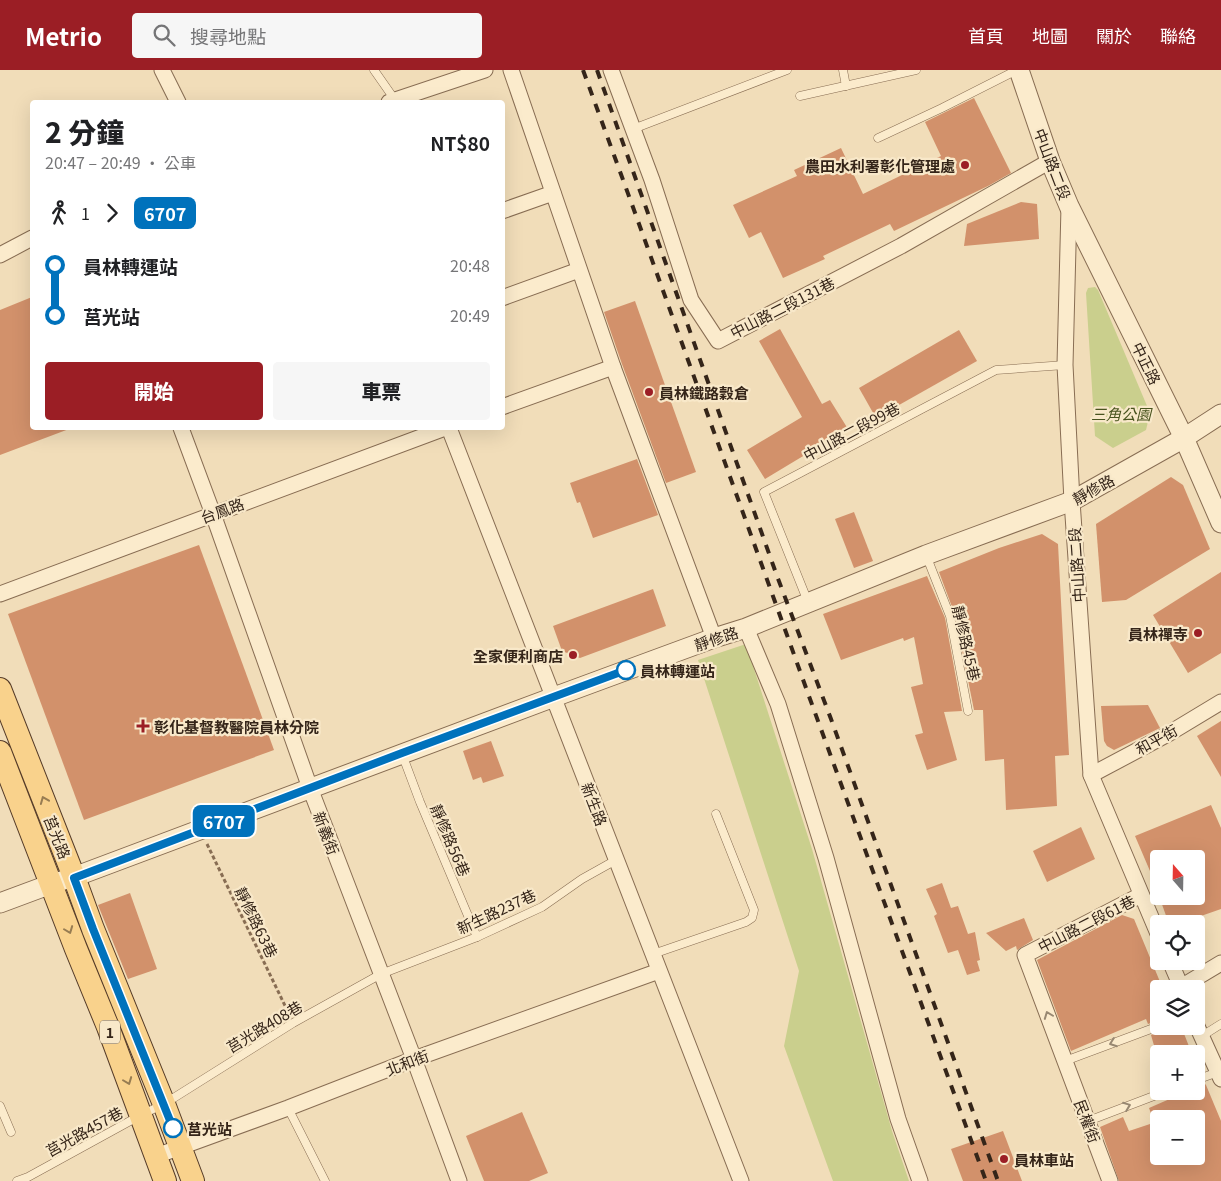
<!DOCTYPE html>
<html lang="zh-TW">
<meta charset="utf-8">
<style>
body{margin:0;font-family:Georgia,"Noto Sans TC",serif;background:#f6f6f6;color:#202124;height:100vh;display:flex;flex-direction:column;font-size:19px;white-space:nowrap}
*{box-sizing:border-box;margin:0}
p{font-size:16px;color:#757577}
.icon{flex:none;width:28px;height:28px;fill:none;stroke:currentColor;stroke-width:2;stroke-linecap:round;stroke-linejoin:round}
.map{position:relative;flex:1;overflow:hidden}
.drawer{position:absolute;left:30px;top:30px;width:475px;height:330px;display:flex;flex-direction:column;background:#fff;border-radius:5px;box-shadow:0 5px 20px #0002}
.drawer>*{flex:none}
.badge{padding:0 10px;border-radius:8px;font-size:18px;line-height:32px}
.needle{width:32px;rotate:340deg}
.buttons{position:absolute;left:1150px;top:780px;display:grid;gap:10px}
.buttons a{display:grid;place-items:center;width:55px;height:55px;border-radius:5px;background:#fff;box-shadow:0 5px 20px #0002;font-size:25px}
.map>.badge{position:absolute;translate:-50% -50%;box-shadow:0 0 0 2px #fff}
.legs{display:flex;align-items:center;gap:8px;height:55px;padding:0 15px;font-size:16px}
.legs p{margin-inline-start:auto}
.overview{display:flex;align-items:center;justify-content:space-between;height:85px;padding:0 15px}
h1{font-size:28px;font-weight:800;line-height:38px}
.button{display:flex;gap:10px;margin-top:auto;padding:10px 15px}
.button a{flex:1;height:58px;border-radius:5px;background:#9b1e25;color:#fff;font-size:20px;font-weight:800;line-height:58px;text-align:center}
.button a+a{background:#f6f6f6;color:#202124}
ul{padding:0 15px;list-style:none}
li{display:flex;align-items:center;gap:18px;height:50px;font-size:19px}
li i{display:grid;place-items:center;width:8px;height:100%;margin:0 6px;background:currentColor}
li i::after{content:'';width:12px;height:12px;margin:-6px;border:4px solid;border-radius:50%;background:#fff}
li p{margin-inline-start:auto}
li:first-child i{background:linear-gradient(#0000 50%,currentColor 0)}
li:last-child i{background:linear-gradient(currentColor 50%,#0000 0)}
header{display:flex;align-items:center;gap:30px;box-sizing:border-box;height:70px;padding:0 25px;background:#9b1e25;color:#fff}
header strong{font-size:24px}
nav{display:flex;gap:28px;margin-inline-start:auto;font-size:18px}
.search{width:350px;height:45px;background:#f6f6f6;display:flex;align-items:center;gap:12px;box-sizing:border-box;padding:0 18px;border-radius:5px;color:#757577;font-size:19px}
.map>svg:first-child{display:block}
.green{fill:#cacf8d}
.building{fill:#d2916b}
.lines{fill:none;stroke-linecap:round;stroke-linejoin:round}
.service-casing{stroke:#886d53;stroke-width:9}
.minor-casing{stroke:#886d53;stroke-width:17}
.tertiary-casing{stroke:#886d53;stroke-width:21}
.primary-casing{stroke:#553b28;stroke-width:24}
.path{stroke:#886d53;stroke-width:3;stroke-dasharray:4 2.5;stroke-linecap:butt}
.service{stroke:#fbebcc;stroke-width:8}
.minor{stroke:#fbebcc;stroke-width:15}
.tertiary{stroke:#fbebcc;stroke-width:19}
.primary{stroke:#f9d28c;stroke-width:22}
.rail{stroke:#352519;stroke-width:4;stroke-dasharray:9 9;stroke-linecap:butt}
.oneway{stroke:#977c52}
.oneway2{stroke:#988872}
.line-1-casing{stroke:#fff;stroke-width:11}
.line-1{stroke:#0072bc;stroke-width:8}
.poi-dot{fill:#9b1e25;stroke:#f8e8c9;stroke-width:2}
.stop-1-dot{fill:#fff;stroke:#0072bc;stroke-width:2.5}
.labels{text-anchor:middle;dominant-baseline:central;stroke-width:4.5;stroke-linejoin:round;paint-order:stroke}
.shield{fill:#f8e8c9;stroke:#70604e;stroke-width:1}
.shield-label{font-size:14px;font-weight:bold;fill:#352519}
.street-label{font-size:15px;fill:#352519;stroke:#f8e8c9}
.poi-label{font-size:15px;font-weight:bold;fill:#352519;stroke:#f8e8c9;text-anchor:end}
.park-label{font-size:15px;font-style:italic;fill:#48531e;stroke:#f8e8c9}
.stop-label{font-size:15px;font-weight:bold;fill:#352519;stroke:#f8e8c9;text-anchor:start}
</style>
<header>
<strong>Metrio</strong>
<div class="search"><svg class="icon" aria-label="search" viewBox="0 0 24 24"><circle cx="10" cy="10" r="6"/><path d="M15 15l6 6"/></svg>搜尋地點</div>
<nav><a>首頁</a><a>地圖</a><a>關於</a><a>聯絡</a></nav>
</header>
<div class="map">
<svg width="1221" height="1111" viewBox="0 0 1221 1111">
<rect width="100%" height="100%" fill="#f1ddb9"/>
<g class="green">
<polygon points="1095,217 1098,220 1150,343 1146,360 1113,378 1095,366 1086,223 1088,218"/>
<polygon points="746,574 812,779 892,1061 909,1111 833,1111 784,976 799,901 698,590"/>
</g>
<g class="building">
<polygon points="974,28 1011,103 988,116 894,161 890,154 823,186 825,189 783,208 761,162 749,168 733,135 797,106 794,100 841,78 863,124 941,86 925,52"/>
<polygon points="1021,132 1037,134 1039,169 964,176 967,154"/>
<polygon points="32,227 32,358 69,358 69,359 0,385 0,240"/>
<polygon points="635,231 696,402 666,413 622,294 604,242"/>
<polygon points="780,259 822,334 830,330 848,359 765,409 747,380 802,347 759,271"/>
<polygon points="959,260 977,291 876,348 859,318"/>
<polygon points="637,389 658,445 593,468 580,432 577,433 570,413"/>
<polygon points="1171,407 1183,415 1210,479 1126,530 1102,532 1096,454"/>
<polygon points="854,442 873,491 854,498 835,449"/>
<polygon points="1042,464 1058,474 1069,685 1055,686 1057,736 1006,740 1004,689 985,691 983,640 974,640 955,545 939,502 999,478"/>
<polygon points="199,475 274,680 84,750 8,544"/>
<polygon points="1221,502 1221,583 1188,603 1153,545"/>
<polygon points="927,506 945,548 962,641 944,642 957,690 927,700 915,665 923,663 911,617 923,614 914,567 904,571 903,568 841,590 823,544"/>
<polygon points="653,519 666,556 580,588 562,581 553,556"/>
<polygon points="1148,635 1160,658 1114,680 1107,676 1104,671 1101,636"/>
<polygon points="1221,651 1221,707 1197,666"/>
<polygon points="491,671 504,706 483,713 481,707 473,710 463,681"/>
<polygon points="1211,735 1221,758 1221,839 1178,854 1169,854 1159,826 1196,826 1196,789 1159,789 1159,822 1135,766"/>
<polygon points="1081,757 1095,789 1047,812 1033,781"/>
<polygon points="942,813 951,838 958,836 968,864 975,862 980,890 977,891 980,901 967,905 958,880 948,883 934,846 937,844 926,819"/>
<polygon points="130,823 157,899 128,909 98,835"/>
<polygon points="1122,845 1134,849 1163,919 1159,919 1159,950 1148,954 1146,949 1071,981 1037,890"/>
<polygon points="1024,848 1033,870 1017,880 1016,876 1006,881 986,863"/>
<polygon points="1165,956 1181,956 1192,984 1161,984 1159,979 1155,979 1151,965 1161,961"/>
<polygon points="1205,1014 1206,1015 1221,1051 1221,1111 1119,1111 1100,1057 1123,1047 1129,1061 1159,1051 1159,1086 1196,1086 1196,1049 1153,1049 1149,1038 1188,1021 1196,1021 1196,1018"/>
<polygon points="522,1042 548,1103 529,1111 484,1111 466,1066"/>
<polygon points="1003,1061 1022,1111 963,1111 951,1079"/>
</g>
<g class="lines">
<g class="service-casing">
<g id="service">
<polyline points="374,0 395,30"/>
<polyline points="843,0 846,16"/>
<polyline points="800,26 916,0"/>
<polyline points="633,59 787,0"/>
<polyline points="878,68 942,38 1017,0"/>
<polyline points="926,485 950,546 968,641"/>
<polyline points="808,532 764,422 996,300 1065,295"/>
<polyline points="402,684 420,732 477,867"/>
<polyline points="653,884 746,852 752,848 754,840 716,744"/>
<polyline points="1202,966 1221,954"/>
<polyline points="1065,991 1159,956"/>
<polyline points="1196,1010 1218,1002"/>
<polyline points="0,1036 11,1062"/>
<polyline points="288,1038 325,1111"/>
<polyline points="1088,1051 1167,1021"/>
<polyline points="17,1111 28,1107 141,1045 164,1034 293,953 381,904 477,867 542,837 582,809 616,790"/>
</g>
</g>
<g class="minor-casing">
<g id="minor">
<polyline points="162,0 178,32"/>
<polyline points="511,0 613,297 714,568"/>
<polyline points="611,0 652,110 691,230 718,271 901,176 1050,91"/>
<polyline points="389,32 485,0"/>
<polyline points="1069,137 1065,295 1072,431 1091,705 1159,866"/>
<polyline points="502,141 553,123"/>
<polyline points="0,185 32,168"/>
<polyline points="502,228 579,200"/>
<polyline points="502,337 613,297"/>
<polyline points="181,358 213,444 310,718 414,989 459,1111"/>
<polyline points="449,358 741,1111"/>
<polyline points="0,524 445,358"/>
<polyline points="746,558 778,634 826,788 898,1049 920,1111"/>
<polyline points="1091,705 1168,664 1221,632"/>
<polyline points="1170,891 1182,919"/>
<polyline points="1181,917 1221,893"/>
<polyline points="1196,954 1221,1009"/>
<polyline points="156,1086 288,1038 414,989 659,901"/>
<polyline points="1110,1111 1025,885 1141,825"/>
</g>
</g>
<g class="tertiary-casing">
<g id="tertiary">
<polyline points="1019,0 1050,91 1069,136 1184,368 1221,453"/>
<polyline points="0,833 51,814 74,807 554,627 714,568 746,558 926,485 1072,431 1184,368 1221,344"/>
</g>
</g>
<g class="primary-casing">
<g id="primary">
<polyline points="0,619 74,807 93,859 164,1034 193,1111"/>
<polyline points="0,682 76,879 108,957 165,1111"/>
</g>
</g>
<polyline class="path" points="207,774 289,944"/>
<use href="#service" class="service"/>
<use href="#minor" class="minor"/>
<use href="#tertiary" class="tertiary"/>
<use href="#primary" class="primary"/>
<g class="rail">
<polyline points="583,0 634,140 810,629 986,1111"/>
<polyline points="597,0 777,506 831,649 998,1111"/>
</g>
</g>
<defs><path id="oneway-chevron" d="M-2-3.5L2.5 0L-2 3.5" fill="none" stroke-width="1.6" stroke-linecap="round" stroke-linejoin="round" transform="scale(1.25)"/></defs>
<g class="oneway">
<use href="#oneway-chevron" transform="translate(44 730) rotate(-112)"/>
<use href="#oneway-chevron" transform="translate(69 860) rotate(69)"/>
<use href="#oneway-chevron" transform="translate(128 1011) rotate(69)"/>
</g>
<g class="oneway2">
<use href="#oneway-chevron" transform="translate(1048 945) rotate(-111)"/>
<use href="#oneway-chevron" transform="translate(1113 973) rotate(160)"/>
<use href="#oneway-chevron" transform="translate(1127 1036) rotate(-21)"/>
</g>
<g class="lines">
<g class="line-1-casing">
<polyline id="line-1" points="173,1058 93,859 74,808 402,683 626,600"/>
</g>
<use href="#line-1" class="line-1"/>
</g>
<g class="poi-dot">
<circle cx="965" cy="95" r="5"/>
<circle cx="649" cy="322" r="5"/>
<circle cx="1198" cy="563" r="5"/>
<circle cx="573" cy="585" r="5"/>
<path d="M140.5 648.5h5v5h5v5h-5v5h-5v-5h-5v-5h5z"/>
<circle cx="1004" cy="1089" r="5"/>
</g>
<g class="stop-1-dot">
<circle cx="626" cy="600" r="9"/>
<circle cx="173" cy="1058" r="9"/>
</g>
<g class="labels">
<rect class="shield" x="100" y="950.5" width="20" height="23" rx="4"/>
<g class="shield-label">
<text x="110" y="962">1</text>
</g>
<g class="street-label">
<text transform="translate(1053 94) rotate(69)">中山路二段</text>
<text transform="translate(782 237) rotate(-27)">中山路二段131巷</text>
<text transform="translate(1147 293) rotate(64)">中正路</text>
<text transform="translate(851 361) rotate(-28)">中山路二段99巷</text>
<text transform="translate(1093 419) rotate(-29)">靜修路</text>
<text transform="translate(222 440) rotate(-20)">台鳳路</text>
<text transform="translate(1076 495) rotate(-94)">中山路二段</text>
<text transform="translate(716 568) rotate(-18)">靜修路</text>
<text transform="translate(967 573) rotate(77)">靜修路45巷</text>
<text transform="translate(1156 669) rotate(-29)">和平街</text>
<text transform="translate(595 734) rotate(69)">新生路</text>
<text transform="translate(327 763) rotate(69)">新義街</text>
<text transform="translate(58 767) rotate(68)">莒光路</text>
<text transform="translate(451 770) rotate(67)">靜修路56巷</text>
<text transform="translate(496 841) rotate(-25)">新生路237巷</text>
<text transform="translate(257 852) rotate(64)">靜修路63巷</text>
<text transform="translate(1086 853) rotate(-27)">中山路二段61巷</text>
<text transform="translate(264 956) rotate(-31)">莒光路408巷</text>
<text transform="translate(407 992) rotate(-21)">北和街</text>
<text transform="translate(1088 1051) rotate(69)">民權街</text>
<text transform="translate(84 1061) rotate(-29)">莒光路457巷</text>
</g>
<g class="poi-label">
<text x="955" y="95">農田水利署彰化管理處</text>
<text x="659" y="322" text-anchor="start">員林鐵路穀倉</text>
<text x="1188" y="563">員林禪寺</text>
<text x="563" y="585">全家便利商店</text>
<text x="154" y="656" text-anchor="start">彰化基督教醫院員林分院</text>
<text x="1014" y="1089" text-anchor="start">員林車站</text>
</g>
<g class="park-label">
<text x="1121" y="343">三角公園</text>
</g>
<g class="stop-label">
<text x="640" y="600">員林轉運站</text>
<text x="187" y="1058">莒光站</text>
</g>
</g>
</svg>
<div class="buttons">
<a><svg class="needle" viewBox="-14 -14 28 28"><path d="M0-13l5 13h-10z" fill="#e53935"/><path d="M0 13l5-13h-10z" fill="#757577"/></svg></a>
<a><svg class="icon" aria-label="locate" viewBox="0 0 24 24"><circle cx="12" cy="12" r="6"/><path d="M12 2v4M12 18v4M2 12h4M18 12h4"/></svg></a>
<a><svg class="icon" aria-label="layers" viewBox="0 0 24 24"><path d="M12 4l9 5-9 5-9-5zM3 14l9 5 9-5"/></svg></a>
<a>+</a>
<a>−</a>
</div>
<b class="badge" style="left:224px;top:751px;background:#0072bc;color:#fff">6707</b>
<section class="drawer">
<div class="overview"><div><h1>2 分鐘</h1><p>20:47 – 20:49 · 公車</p></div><b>NT$80</b></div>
<div class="legs"><svg class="icon" aria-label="walk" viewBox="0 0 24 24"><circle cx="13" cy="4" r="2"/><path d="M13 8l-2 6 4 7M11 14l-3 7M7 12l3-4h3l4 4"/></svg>1<svg class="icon" aria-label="forward" viewBox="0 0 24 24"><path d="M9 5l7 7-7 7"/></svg><b class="badge" style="background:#0072bc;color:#fff">6707</b></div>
<ul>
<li><i style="color:#0072bc"></i><b>員林轉運站</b><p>20:48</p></li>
<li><i style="color:#0072bc"></i><b>莒光站</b><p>20:49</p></li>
</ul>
<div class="button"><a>開始</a><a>車票</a></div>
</section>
</div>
